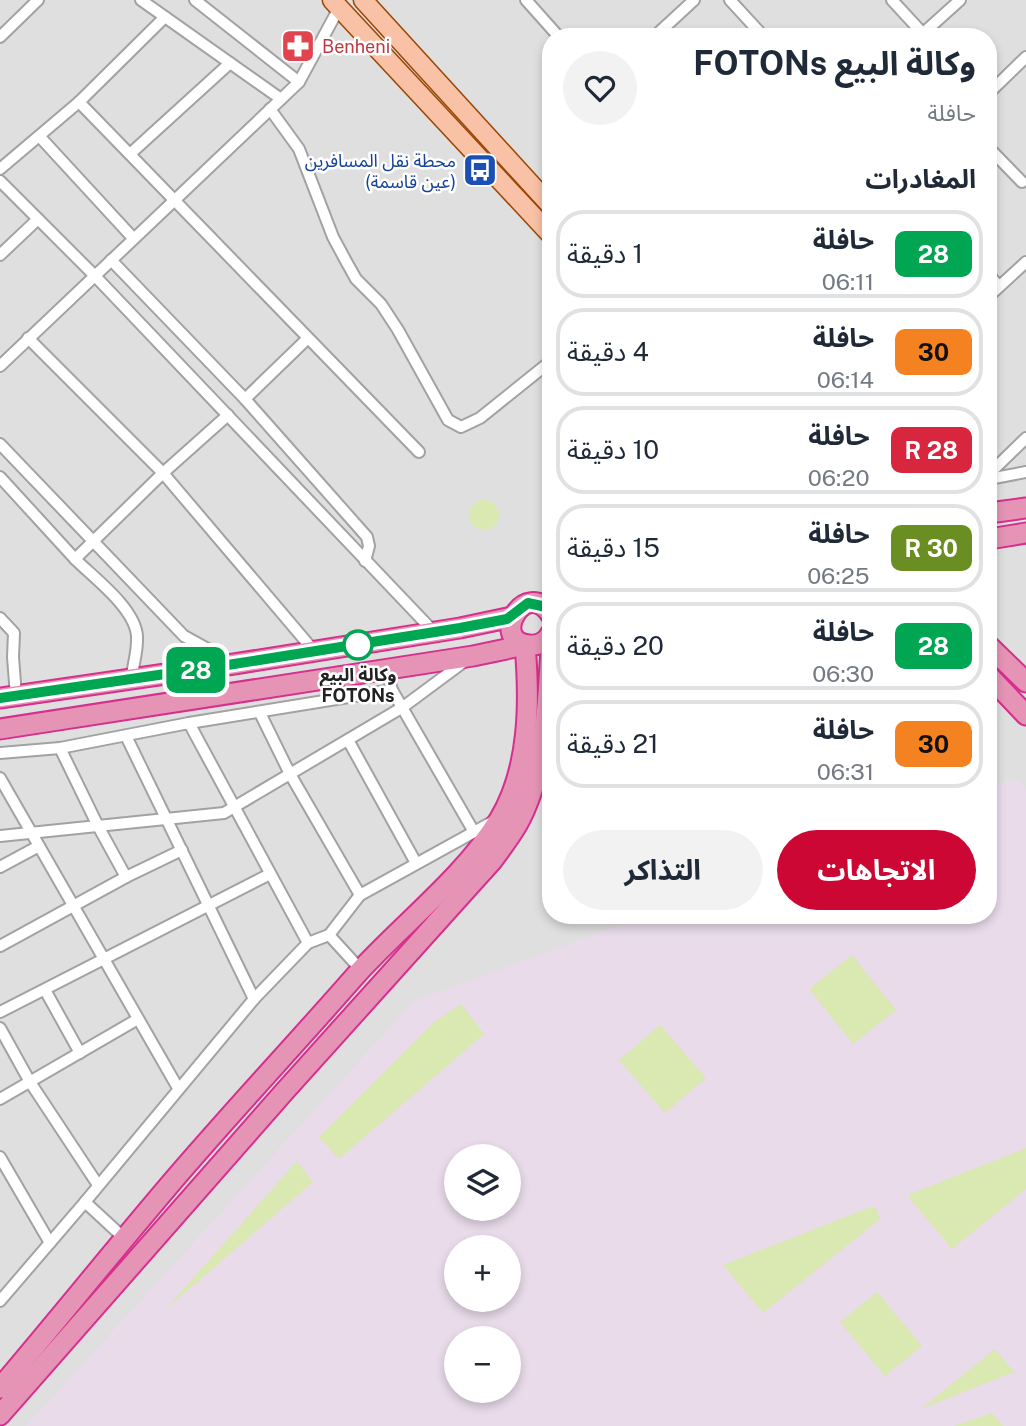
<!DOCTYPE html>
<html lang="ar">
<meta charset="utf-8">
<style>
body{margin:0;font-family:"Public Sans","Noto Sans Arabic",sans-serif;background:#f2f2f3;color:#1f2937;direction:rtl;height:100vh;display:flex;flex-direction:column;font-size:26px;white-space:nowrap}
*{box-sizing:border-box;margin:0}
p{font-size:23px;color:#747a83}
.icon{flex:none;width:38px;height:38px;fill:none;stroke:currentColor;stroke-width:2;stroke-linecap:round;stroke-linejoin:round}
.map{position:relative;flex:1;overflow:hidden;direction:ltr}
.side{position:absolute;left:542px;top:28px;width:455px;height:896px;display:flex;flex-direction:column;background:#fff;border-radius:28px;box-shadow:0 4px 10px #0003;direction:rtl}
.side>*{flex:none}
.badge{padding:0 14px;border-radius:10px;font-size:24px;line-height:46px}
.controls{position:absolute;left:444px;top:1144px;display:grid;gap:14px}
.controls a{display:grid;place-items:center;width:77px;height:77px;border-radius:50%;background:#fff;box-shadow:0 4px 10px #0003;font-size:35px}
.map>.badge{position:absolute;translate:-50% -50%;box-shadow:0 0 0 4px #fff}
h2{padding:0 21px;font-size:26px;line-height:63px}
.round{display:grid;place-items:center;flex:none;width:74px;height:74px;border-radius:37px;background:#f2f2f3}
.summary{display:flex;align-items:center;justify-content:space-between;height:119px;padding:0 21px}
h1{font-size:33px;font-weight:700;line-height:52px}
.primary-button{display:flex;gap:14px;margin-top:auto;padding:14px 21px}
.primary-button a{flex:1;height:80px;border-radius:42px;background:#cc0734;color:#fff;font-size:28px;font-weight:700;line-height:80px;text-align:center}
.primary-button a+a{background:#f2f2f3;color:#1f2937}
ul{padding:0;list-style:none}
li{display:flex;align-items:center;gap:21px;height:88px;margin:0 14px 10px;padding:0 7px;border:4px solid #e0e1e3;border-radius:28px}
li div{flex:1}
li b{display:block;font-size:26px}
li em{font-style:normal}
li .badge{min-width:77px;font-weight:700;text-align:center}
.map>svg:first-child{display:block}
.residential{fill:#dfdfdf;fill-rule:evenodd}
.industrial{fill:#e9dbea;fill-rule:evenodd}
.grass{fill:#d9e9b1}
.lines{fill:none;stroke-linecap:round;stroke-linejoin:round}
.street-casing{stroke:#a2a2a2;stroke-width:14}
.primary-casing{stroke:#9a4705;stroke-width:21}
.highway-casing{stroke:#d62f8e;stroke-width:23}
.street{stroke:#fff;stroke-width:10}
.primary{stroke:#f9c2a6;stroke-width:18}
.highway{stroke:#e594b6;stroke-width:19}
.line-casing{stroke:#fff;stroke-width:16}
.line{stroke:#00a651;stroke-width:10}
.stop-dot{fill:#fff;stroke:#00a651;stroke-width:3.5}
.labels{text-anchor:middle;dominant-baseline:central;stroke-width:5;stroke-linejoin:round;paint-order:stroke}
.health-label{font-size:18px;fill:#be3a42;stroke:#fff;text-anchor:start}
.transit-label{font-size:18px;fill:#164399;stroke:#fff;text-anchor:end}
.stop-label{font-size:18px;font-weight:bold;fill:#212121;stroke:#fff}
</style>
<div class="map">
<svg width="1026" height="1426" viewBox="0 0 1026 1426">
<rect width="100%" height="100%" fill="#f1ece9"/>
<path class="residential" d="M 0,0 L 1026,0 L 1026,1426 L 0,1426 ZM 551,37 L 989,37 L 989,915 L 551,915 ZM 457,1157 L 509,1157 L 509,1209 L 457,1209 ZM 457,1248 L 509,1248 L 509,1300 L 457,1300 ZM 457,1339 L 509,1339 L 509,1391 L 457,1391 Z"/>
<path class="industrial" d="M 1016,778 L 1026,789 L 1026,1426 L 26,1426 L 414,1001 L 646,915 L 989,915 L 989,788 ZM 457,1157 L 509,1157 L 509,1209 L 457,1209 ZM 457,1248 L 509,1248 L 509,1300 L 457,1300 ZM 457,1339 L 509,1339 L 509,1391 L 457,1391 Z"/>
<g class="grass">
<circle cx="484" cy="515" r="15"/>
<polygon points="852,955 896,1010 853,1044 809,989"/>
<polygon points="461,1004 484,1034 339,1159 319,1137 433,1023"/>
<polygon points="660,1025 706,1078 665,1113 619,1060"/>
<polygon points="1026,1148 1026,1189 952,1249 909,1198 910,1194"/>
<polygon points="297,1161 313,1182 166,1309"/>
<polygon points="868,1208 876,1208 880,1219 763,1313 723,1265"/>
<polygon points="877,1292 922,1346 885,1376 840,1322"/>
<polygon points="995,1349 1014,1372 921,1409"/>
<polygon points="992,1413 1003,1426 954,1426"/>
</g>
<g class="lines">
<g class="street-casing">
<g id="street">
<polyline points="141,0 281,99"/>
<polyline points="195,0 299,82"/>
<polyline points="526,0 559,37"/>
<polyline points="730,0 764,37"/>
<polyline points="892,0 926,37"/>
<polyline points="0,37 38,0"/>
<polyline points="654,37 694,0"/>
<polyline points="919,37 960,0"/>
<polyline points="989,93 1026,57"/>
<polyline points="79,102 419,452"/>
<polyline points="270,109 299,149 333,237 347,263 356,279 381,304 398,330 448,420 461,427 480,418 551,361"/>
<polyline points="40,137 133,238"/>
<polyline points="989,148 1022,182"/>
<polyline points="130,154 230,63"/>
<polyline points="0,169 79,102 165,17"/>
<polyline points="0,181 95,276 433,631"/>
<polyline points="0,255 38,219"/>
<polyline points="111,260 245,399 367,537 369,546 365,561"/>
<polyline points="989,275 999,286"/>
<polyline points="989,296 1026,262"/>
<polyline points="28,338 163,473 314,651"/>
<polyline points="0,366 299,82 339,8"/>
<polyline points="245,399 307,339"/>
<polyline points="0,444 184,636 231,662"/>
<polyline points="989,474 1026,438"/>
<polyline points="0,477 75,559 163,473 228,415"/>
<polyline points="989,479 1026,472"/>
<path d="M 75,559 C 94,578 135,608 137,636 C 138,650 133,666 131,680"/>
<polyline points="0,618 14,633 13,657 16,696"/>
<polyline points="386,668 392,690 474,832"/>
<polyline points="260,713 290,774 360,895"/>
<polyline points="189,723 308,943"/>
<polyline points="126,736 254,999"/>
<polyline points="348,740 416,863"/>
<polyline points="60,748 98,826 126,877"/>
<polyline points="0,753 60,748 189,723 392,690"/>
<polyline points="0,778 178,1088"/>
<polyline points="0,836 224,813 403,707 465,661"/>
<polyline points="0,867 39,846"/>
<polyline points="329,935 360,895 494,821"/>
<polyline points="0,946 126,877 182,850"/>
<polyline points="45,990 80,1053"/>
<polyline points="0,1012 270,874"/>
<polyline points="0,1028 30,1082 98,1185"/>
<polyline points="0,1099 138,1019"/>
<polyline points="0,1157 50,1243"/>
<polyline points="85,1202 254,999 308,943 329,935 361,970"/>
<polyline points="0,1301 85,1202 125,1239"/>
</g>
</g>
<g class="primary-casing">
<g id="primary">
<polyline points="332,0 551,235"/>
<polyline points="363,0 551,206"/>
</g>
</g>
<g class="highway-casing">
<g id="highway">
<polyline points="989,513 1026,508"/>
<polyline points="989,539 1026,533"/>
<path d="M 551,615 C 526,576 488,641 529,645 C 539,646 546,642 551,633"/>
<polyline points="989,646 1026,682"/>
<polyline points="989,676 1026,715"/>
<polyline points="0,698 234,664 460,628 512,617"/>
<polyline points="0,729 473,656 525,645"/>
<path d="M 0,1388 C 56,1322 110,1255 166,1189 C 228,1116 293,1047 356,975 C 401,925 464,877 499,820 C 530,769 530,702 525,645"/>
<path d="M 0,1415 L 284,1092 L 492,861 C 501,849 510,837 517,825 C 546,774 547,706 551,649"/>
</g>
</g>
<use href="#street" class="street"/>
<use href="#primary" class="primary"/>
<use href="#highway" class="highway"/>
</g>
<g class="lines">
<g class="line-casing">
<polyline id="line" points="0,698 234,664 460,628 507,619 528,603 551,608"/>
</g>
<use href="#line" class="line"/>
</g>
<defs>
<g id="pharmacy-square" transform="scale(1.75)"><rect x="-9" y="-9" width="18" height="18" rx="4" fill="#e0444e" stroke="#fff"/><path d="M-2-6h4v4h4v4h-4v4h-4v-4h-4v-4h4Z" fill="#fff"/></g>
<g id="bus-square" transform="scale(1.75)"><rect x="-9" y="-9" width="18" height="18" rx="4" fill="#1a4fb4" stroke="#fff"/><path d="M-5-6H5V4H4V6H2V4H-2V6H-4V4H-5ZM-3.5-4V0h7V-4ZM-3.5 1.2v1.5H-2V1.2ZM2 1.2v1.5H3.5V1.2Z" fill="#fff"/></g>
</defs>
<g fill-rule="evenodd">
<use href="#pharmacy-square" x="298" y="46"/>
<use href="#bus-square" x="480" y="170"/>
</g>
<circle class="stop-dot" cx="358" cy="645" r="14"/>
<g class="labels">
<g class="health-label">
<text x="322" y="46">Benheni</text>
</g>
<g class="transit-label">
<text x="456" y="160">محطة نقل المسافرين<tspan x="456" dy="21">(عين قاسمة)</tspan></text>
</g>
<g class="stop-label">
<text x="358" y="674">وكالة البيع<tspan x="358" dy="21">FOTONs</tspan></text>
</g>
</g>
</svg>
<div class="controls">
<a><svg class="icon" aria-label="layers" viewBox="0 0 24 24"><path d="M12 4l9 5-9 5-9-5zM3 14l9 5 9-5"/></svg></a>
<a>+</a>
<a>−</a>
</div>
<b class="badge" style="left:196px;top:670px;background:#00a651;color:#fff">28</b>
<section class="side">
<div class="summary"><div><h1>وكالة البيع FOTONs</h1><p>حافلة</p></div><a class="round"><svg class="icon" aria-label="heart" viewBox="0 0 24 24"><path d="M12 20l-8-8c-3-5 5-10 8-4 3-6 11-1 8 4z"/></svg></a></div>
<h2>المغادرات</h2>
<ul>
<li><span class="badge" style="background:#00a651;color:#fff">28</span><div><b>حافلة</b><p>06:11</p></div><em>1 دقيقة</em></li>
<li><span class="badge" style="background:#f58220;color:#111">30</span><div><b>حافلة</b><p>06:14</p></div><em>4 دقيقة</em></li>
<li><span class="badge" style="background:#d7263d;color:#fff">28 R</span><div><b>حافلة</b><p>06:20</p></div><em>10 دقيقة</em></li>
<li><span class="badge" style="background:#6b8e23;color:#fff">30 R</span><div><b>حافلة</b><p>06:25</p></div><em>15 دقيقة</em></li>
<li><span class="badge" style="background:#00a651;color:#fff">28</span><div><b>حافلة</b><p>06:30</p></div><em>20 دقيقة</em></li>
<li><span class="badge" style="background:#f58220;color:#111">30</span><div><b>حافلة</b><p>06:31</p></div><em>21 دقيقة</em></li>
</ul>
<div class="primary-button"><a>الاتجاهات</a><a>التذاكر</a></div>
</section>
</div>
